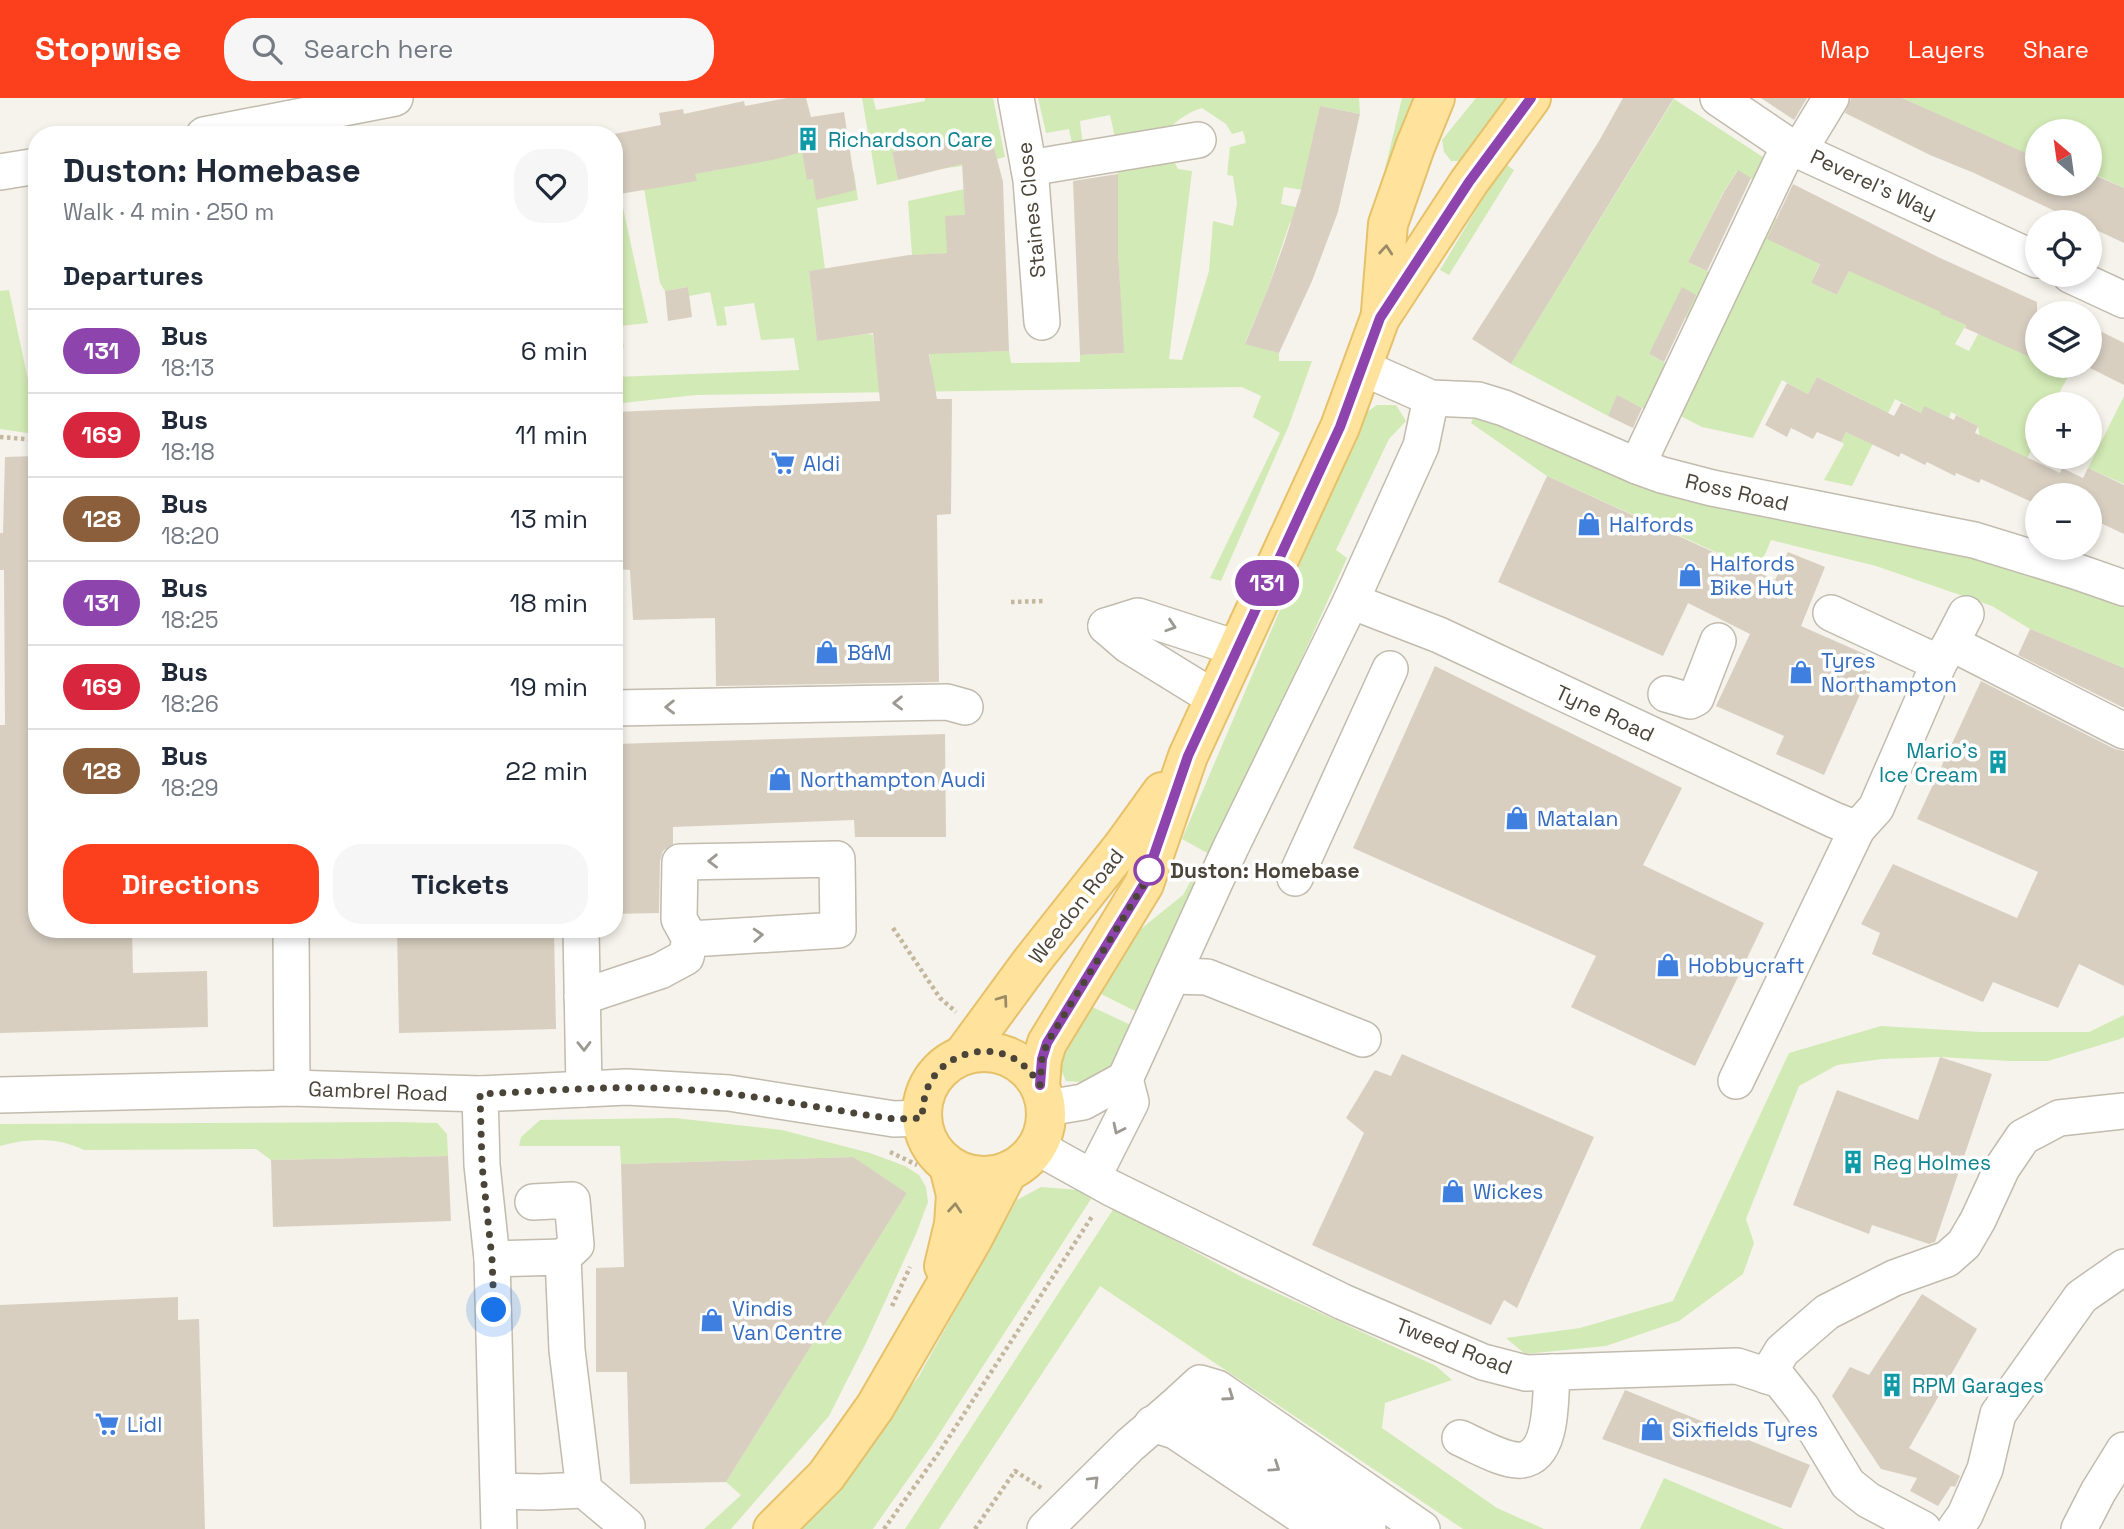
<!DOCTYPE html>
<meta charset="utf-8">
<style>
body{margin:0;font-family:"Space Grotesk",sans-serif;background:#f6f6f7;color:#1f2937;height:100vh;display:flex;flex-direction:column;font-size:26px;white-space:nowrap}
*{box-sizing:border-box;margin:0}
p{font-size:23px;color:#747a83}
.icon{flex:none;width:38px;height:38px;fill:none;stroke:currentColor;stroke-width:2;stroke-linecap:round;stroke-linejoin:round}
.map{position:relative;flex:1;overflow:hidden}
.drawer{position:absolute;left:28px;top:28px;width:595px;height:812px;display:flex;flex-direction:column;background:#fff;border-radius:28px;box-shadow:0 4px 10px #0003}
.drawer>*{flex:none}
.badge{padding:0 14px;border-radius:23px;font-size:24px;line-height:46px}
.needle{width:46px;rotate:331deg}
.tools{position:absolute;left:2025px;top:21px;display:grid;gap:14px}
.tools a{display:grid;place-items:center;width:77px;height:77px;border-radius:50%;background:#fff;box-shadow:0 4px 10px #0003;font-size:35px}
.you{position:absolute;width:35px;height:35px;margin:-18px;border:5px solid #fff;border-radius:50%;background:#1a73e8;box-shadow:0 0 0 10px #1a73e833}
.map>.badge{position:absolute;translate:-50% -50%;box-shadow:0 0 0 4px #fff}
h2{padding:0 35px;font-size:26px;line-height:63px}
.round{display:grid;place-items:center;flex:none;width:74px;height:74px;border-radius:28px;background:#f6f6f7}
.headline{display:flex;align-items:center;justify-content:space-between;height:119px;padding:0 35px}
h1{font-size:33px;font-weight:800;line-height:52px}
.primary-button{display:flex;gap:14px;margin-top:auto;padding:14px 35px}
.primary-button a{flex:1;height:80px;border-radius:28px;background:#fc3f1d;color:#fff;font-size:28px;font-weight:800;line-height:80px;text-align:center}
.primary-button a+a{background:#f6f6f7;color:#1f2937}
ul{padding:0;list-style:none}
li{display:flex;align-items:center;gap:21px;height:84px;padding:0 35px;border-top:2px solid #e0e1e3}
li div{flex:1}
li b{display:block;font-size:26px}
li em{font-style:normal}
li .badge{min-width:77px;font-weight:700;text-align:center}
header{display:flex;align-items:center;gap:42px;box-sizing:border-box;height:98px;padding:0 35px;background:#fc3f1d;color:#fff}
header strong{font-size:33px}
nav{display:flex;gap:38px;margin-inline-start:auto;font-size:24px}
.search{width:490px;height:63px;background:#f6f6f7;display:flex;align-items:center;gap:18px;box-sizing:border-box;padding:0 24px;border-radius:28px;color:#747a83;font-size:26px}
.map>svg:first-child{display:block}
.green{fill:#d2eab5}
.building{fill:#d8cfc1}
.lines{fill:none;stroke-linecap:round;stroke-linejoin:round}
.minor-casing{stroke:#c2bbae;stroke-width:38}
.major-casing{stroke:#e6c16a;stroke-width:42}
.path{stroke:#c4b79f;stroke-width:4.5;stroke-dasharray:3.5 3.5;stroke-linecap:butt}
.minor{stroke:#fff;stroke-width:35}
.major{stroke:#ffe39c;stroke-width:38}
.oneway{stroke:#9c8c66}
.oneway2{stroke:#9c9892}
.line-casing{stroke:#fff;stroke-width:16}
.line{stroke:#8e44ad;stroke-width:10}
.walk{stroke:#4b4439;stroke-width:7;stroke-dasharray:0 12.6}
.stop-dot{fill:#fff;stroke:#8e44ad;stroke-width:3.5}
.labels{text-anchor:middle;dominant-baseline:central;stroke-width:7;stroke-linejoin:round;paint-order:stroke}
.culture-label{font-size:21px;fill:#0d838f;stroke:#fff;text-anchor:start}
.street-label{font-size:21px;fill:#4b4439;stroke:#fff}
.shop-label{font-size:21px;fill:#366cbe;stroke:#fff;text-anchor:start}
.stop-label{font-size:21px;font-weight:bold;fill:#4b4439;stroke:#fff;text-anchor:start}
</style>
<header>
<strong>Stopwise</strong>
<div class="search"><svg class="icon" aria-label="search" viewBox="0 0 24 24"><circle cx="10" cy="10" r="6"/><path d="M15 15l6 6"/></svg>Search here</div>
<nav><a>Map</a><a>Layers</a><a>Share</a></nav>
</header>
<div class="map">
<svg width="2124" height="1431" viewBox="0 0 2124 1431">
<rect width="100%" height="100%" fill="#f6f3ec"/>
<g class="green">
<polygon points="862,0 873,0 876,12 925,3 925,0 993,0 1005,59 997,61 990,34 958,39 962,68 940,71 933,45 892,54 898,82 877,87"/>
<path d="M 1038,0 L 1359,0 L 1360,16 L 1320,8 L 1303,92 L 1284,89 L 1281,106 L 1311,112 L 1310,128 L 1290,124 L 1267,193 L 1245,245 L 1279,255 L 1279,263 L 1312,263 L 1289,327 L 1221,483 L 1210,480 L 1280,335 L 1253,319 L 1261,298 L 1242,289 L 696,297 L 614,306 L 614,279 L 799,272 L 794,240 L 761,242 L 754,205 L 724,209 L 727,227 L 717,228 L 710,194 L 689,198 L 688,189 L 665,193 L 660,185 L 641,73 L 674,86 L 696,83 L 684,16 L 698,13 L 711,73 L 802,54 L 808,82 L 854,74 L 858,102 L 817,110 L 825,171 L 809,173 L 817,242 L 868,236 L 873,237 L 877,268 L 931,265 L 926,234 L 973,254 L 1009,253 L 1011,265 L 1080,264 L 1080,257 L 1123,255 L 1118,152 L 1118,72 L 1170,56 L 1178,71 L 1192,73 L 1169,261 L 1182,262 L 1209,173 L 1213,123 L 1233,128 L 1237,105 L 1233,78 L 1227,77 L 1230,49 L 1246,45 L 1243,33 L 1232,36 L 1226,26 L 1202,10 C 1193,12 1175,23 1170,30 L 1116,44 L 1110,17 L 1080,23 L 1083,48 L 1073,50 L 1069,31 L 1046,35 Z"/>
<polygon points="1402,0 1419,0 1368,142"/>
<polygon points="1476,0 1508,0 1463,63 1451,63 1444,54 1442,42"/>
<polygon points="1902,0 2124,0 2124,90 2090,74 2090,33 2037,33 2037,61"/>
<polygon points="1674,1 1772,65 1759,85 1737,73 1723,95 1688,164 1711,175 1691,222 1673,213 1649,256 1669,267 1649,313 1617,298 1608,318 1511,266"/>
<polygon points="1504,65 1514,72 1449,177 1440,172"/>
<polygon points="993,85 968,154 912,157 908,103"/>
<polygon points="620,96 648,225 620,228 624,249 614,249 614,97"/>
<polygon points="1767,116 1779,122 1770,142 1820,165 1811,185 1837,197 1849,173 1947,201 1941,216 1966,227 1955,246 1969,253 1979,234 2037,244 2037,268 2049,268 2069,277 2053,306 2037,306 2037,339 2027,361 1980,340 1978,328 1951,314 1949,320 1924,309 1921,315 1895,301 1852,388 1824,382 1844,346 1841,344 1863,302 1817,279 1808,296 1782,282 1753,340 1702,329 1675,315"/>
<polygon points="9,192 28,282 37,283 37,335 34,336 0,331 0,193"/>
<polygon points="2124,298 2124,386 2088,370"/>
<polygon points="1377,307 1396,307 1406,323 1389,341 1336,452 1347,460 1251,673 1209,756 1182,741 1364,316"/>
<polygon points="1476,313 2124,503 2124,570 2030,531 1992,508 1876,468 1771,442 1758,473 1547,378 1471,325"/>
<polygon points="1195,775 1199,777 1141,916 1095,893 1136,835 1183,797"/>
<polygon points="1088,907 1135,929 1117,969 1095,985 1066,983 1057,963"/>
<polygon points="2124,917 2124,939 2120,941 2048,963 2011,963 1940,959 1882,961 1837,967 1799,988 1746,1121 1754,1145 1743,1176 1679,1223 1606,1248 1525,1256 1506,1240 1580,1230 1673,1203 1789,955 1881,928 1981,934 2089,934"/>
<polygon points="675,1020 782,1032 870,1055 905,1068 919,1077 926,1089 928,1104 916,1136 866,1245 829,1318 731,1431 704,1431 741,1397 726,1384 907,1095 852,1059 621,1066 620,1048 519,1048 521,1039 540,1022"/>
<path d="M 396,1024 L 437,1025 L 447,1036 L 448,1058 L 271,1062 L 256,1051 L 84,1052 C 57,1039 29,1040 0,1048 L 0,1026 Z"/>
<polygon points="1041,1089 1078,1092 1091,1101 932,1347 873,1431 798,1431 828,1398 919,1278 1017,1102"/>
<polygon points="1114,1110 1242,1179 1436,1268 1452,1282 1385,1305 1382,1330 1497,1410 1544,1431 1463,1431 1100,1188 939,1431 905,1431"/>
<polygon points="1664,1380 1781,1430 1784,1431 1640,1431"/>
</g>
<g class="building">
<polygon points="787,0 806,0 811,19 844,14 856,92 816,102 813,81 807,82 802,54 772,62 695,76 697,83 614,97 614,36 661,27 659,15 683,11 684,16 744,3 745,8"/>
<polygon points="1623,0 1674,0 1511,266 1472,241 1599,43"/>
<polygon points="1761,0 1807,0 1794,22"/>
<polygon points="1851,0 1902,0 2037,60 2037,86 2090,86 2090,75 2124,90 2124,145 2090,129 2090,124 2078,124 1974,75 1930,57 1845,15"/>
<polygon points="1320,8 1360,16 1338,114 1312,183 1279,255 1245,246 1267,193 1285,143 1301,92"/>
<polygon points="990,34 1003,84 1009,253 929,256 937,301 952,301 951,416 937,417 939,584 716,588 715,520 633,522 630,472 614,471 614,314 880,303 873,235 817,243 809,173 909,157 947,155 945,118 965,117 962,66 898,82 892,54"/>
<polygon points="1738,72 1751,80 1707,173 1688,164 1724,94"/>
<polygon points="1118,76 1118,152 1124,255 1080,257 1073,83"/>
<polygon points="1793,86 1938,159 2037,204 2037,262 1965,230 1966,227 1940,216 1941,214 1849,173 1837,197 1811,185 1820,166 1767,141"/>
<polygon points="688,189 692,219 668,223 665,193"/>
<polygon points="1682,189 1696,197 1664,264 1649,256"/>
<polygon points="2090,228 2124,245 2124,287 2090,270"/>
<polygon points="1817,279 1894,318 1901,305 1921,315 1924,308 1954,322 1956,317 1978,328 1975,335 2060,375 2062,370 2083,380 2088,370 2124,387 2124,436 2090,420 2090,397 2037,397 2034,405 1981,381 1979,385 1956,375 1955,378 1927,364 1925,367 1901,355 1899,359 1846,334 1841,344 1817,334 1813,341 1791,330 1787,339 1765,327 1787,285 1808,296"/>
<polygon points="1617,297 1642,310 1633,330 1608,318"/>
<polygon points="37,358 37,831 132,831 133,875 207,873 208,929 0,935 0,627 5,627 4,472 0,472 0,435 3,435 5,359"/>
<polygon points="1547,378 1775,482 1788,454 1825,469 1801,528 1876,561 1824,677 1776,656 1784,638 1716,608 1750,536 1688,505 1663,558 1498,484"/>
<polygon points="2030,531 2124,570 2124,610 2018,557"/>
<polygon points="1435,568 1682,690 1643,767 1764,825 1695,968 1571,909 1596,858 1353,750"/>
<polygon points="1981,583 2115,651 2124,653 2124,888 2079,866 2058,910 1993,884 1983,904 1872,856 1880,835 1861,826 1893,766 2017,820 2038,774 1917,721"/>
<polygon points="945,636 946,739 855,739 854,722 673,729 673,746 663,753 660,763 659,815 614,816 614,646"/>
<polygon points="397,831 554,831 556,931 399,935"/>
<polygon points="1402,956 1594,1039 1517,1210 1504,1202 1491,1227 1312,1147 1364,1035 1346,1020 1375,972 1391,978"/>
<polygon points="1940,959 1992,976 1935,1144 1929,1146 1872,1127 1869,1136 1793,1107 1837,992 1918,1022"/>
<polygon points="448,1058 451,1123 273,1129 271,1062"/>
<polygon points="853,1059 907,1095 726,1384 630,1386 627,1274 596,1274 596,1170 624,1169 621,1066"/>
<polygon points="1922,1196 1977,1231 1909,1350 1960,1378 1955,1389 1951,1388 1938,1408 1910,1393 1917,1380 1881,1371 1832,1298 1850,1269 1869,1277"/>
<polygon points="178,1199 178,1222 199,1221 205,1431 0,1431 0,1207"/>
<polygon points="1625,1292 1810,1367 1791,1410 1602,1341"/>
</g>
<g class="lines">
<g class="minor-casing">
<g id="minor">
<polyline points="1016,0 1031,82 1042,224"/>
<polyline points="1718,0 1789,48 2037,162"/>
<polyline points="204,37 395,0"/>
<polyline points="1800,51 1831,0"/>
<polyline points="1029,70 1198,42"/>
<polyline points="0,74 37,68"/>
<polyline points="2070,177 2124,202"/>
<polyline points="1361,269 1431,300 1478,302 1504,310 1637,368 1662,377 1712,390 1974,442 2075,473 2124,490"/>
<polyline points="1637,368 1789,48"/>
<polyline points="1351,503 1439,537 1834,722 1857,731 1876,710 1939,565 1831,515"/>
<polyline points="1106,528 1138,518 1236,550"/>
<polyline points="1106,528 1128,547 1214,600"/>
<polyline points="1951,545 1966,516"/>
<polyline points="1939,565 1951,545 2124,633"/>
<polyline points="1666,596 1690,603 1696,600 1718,543"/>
<polyline points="614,610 947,604 965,609"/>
<polyline points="1295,780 1390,571"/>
<polyline points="291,831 292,990"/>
<polyline points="581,831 584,991"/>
<polyline points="1172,878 1207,879 1363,941"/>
<polyline points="582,899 660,873 686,859 690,841 679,821 680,764 837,761 838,832 690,841"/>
<polyline points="1125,981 1230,751 1351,503 1421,348 1431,300"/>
<polyline points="1736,983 1857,731"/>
<polyline points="480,996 482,1067 492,1161 499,1431"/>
<polyline points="0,997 292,990 480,996 627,989 729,995 894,1021 922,1020"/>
<polyline points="1047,1010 1083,1004 1125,981"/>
<polyline points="1037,1049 1111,1090 1343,1204 1483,1264 1526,1275 1737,1268 1780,1282 1802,1310 1848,1386 1868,1402 1923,1431"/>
<polyline points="1093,1079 1131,1004 1125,981"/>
<polyline points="533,1104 572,1102 576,1147 563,1159"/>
<polyline points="492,1161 563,1159 567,1252 584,1392 540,1394 499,1393"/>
<polyline points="1767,1278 1782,1253 1827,1214 1894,1180 1947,1161 1964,1146 1978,1122 2002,1070 2023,1039 2059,1020 2124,1013"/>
<polyline points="1174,1309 1200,1285 1217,1290 1422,1431"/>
<polyline points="1152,1326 1175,1333 1321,1431"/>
<path d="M 1460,1340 C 1476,1347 1505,1364 1522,1362 C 1554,1357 1550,1299 1552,1274"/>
<polyline points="584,1392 627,1428"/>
<polyline points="1045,1431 1130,1347 1174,1309 1199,1316 1368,1431"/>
<polyline points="1955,1431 1965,1417 1985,1371 1998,1316 2081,1199 2124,1169"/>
<polyline points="2079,1431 2098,1394 2124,1352"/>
</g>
</g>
<g class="major-casing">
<g id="major">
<polyline points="1381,214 1388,126 1415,49 1435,0"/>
<circle cx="984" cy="1016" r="62"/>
<polyline points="963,957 1032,863 1123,748 1162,694"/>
<polyline points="1040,987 1042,961 1047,945 1144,786 1188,658 1340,329 1380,220 1469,84 1531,0"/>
<polyline points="944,1168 954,1126 956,1097 949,1068"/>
<polyline points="773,1431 826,1378 875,1309 972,1142 1008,1073"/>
</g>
</g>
<g class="path">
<polyline points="0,339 37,342"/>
<polyline points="1011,504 1046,503"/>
<polyline points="893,830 940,900 956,914"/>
<polyline points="890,1054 917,1067"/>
<polyline points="892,1208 910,1169"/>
<polyline points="884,1431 940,1353 1093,1117"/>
<polyline points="975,1431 1015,1373 1043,1391"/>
</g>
<use href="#minor" class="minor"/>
<use href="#major" class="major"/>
</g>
<defs><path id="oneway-chevron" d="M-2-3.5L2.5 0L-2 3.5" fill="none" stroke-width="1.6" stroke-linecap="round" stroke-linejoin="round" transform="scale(1.75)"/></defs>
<g class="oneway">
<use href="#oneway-chevron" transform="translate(1386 152) rotate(-85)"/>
<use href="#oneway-chevron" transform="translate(1003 902) rotate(-54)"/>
<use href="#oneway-chevron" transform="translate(955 1110) rotate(-85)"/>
</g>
<g class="oneway2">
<use href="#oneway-chevron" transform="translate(1171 528) rotate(18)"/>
<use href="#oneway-chevron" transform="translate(898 605) rotate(179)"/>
<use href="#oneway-chevron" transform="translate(670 609) rotate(179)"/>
<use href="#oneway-chevron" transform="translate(713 763) rotate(179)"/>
<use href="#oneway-chevron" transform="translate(758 837) rotate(-3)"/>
<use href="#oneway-chevron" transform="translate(584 948) rotate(89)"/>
<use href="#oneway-chevron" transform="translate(1118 1031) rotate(116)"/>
<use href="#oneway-chevron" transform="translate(1229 1298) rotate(35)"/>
<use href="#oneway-chevron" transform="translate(1275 1369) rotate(34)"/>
<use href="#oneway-chevron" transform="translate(1094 1383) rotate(-45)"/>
</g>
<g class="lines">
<g class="line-casing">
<polyline id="line" points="1040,987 1042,961 1047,945 1144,786 1188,658 1340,329 1380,220 1469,84 1531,0"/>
</g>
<use href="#line" class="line"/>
<path class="walk" d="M 494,1212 L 492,1161 L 482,1067 L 480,996 C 546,993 612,987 677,991 C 750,995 822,1011 894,1021 L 922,1020 C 923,1007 924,995 931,983 C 948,954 990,944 1018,963 C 1028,970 1034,978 1040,987 L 1042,961 L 1047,945 L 1144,786 L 1152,761 L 1149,772"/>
</g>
<defs>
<g id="building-bare" transform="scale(1.89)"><path d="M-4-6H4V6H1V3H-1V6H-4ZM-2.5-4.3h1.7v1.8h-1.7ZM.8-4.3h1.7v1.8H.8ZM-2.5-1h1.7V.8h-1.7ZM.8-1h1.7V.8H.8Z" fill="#0f9aa8" stroke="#fff" stroke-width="2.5" paint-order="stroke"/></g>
<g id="supermarket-bare" transform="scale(1.89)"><path d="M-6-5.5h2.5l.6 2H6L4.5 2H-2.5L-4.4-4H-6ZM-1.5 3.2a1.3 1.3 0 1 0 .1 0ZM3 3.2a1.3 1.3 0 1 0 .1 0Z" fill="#3f7fe0" stroke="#fff" stroke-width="2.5" paint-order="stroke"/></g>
<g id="shop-bare" transform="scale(1.89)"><path d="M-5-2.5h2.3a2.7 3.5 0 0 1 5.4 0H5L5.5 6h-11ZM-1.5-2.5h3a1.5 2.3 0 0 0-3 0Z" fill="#3f7fe0" stroke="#fff" stroke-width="2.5" paint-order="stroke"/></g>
</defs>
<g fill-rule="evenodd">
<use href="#building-bare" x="808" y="41"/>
<use href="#supermarket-bare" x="783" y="365"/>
<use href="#shop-bare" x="1589" y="426"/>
<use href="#shop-bare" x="1690" y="477"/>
<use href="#shop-bare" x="827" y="554"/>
<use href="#shop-bare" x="1801" y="574"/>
<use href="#building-bare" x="1998" y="664"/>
<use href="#shop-bare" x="780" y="681"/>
<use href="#shop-bare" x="1517" y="720"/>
<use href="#shop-bare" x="1668" y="867"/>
<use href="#building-bare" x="1853" y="1064"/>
<use href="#shop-bare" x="1453" y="1093"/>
<use href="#shop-bare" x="712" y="1222"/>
<use href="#building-bare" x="1892" y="1287"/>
<use href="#supermarket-bare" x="107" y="1326"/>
<use href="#shop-bare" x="1652" y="1331"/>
</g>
<circle class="stop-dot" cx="1149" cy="772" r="14"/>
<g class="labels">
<g class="culture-label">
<text x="828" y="41">Richardson Care</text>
<text x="1978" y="652" text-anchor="end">Mario's<tspan x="1978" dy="24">Ice Cream</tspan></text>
<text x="1873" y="1064">Reg Holmes</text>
<text x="1912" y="1287">RPM Garages</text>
</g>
<g class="street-label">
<text transform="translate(1874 86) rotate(25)">Peverel's Way</text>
<text transform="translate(1031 112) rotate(-96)">Staines Close</text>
<text transform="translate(1737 394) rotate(13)">Ross Road</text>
<text transform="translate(1605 615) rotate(25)">Tyne Road</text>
<text transform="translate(1076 808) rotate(-52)">Weedon Road</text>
<text transform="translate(378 993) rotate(2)">Gambrel Road</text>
<text transform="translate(1454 1248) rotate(21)">Tweed Road</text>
</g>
<g class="shop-label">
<text x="803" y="365">Aldi</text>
<text x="1609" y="426">Halfords</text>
<text x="1710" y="465">Halfords<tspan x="1710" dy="24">Bike Hut</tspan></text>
<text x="847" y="554">B&amp;M</text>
<text x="1821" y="562">Tyres<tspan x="1821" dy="24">Northampton</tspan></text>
<text x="800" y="681">Northampton Audi</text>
<text x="1537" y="720">Matalan</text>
<text x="1688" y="867">Hobbycraft</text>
<text x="1473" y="1093">Wickes</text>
<text x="732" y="1210">Vindis<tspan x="732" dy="24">Van Centre</tspan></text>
<text x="127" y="1326">Lidl</text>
<text x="1672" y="1331">Sixfields Tyres</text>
</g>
<g class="stop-label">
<text x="1170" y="772">Duston: Homebase</text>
</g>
</g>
</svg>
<div class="tools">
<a><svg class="needle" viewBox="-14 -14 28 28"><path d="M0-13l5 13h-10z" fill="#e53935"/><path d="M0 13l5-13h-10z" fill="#747a83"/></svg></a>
<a><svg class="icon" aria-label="locate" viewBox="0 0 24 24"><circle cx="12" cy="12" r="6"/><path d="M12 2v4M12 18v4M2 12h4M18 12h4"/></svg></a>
<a><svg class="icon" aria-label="layers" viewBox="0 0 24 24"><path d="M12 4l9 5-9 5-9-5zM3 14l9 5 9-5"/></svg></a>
<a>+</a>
<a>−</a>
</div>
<div class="you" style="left:494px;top:1212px"></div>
<b class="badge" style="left:1267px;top:485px;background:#8e44ad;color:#fff">131</b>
<section class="drawer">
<div class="headline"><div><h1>Duston: Homebase</h1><p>Walk · 4 min · 250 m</p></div><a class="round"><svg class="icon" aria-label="heart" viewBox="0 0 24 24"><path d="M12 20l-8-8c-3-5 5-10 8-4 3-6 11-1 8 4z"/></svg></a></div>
<h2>Departures</h2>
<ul>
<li><span class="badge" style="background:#8e44ad;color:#fff">131</span><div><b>Bus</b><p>18:13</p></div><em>6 min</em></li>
<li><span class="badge" style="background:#d7263d;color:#fff">169</span><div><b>Bus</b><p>18:18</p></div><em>11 min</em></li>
<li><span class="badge" style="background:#8b5e3c;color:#fff">128</span><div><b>Bus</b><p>18:20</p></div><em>13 min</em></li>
<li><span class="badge" style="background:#8e44ad;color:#fff">131</span><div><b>Bus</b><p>18:25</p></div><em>18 min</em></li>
<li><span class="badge" style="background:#d7263d;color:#fff">169</span><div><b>Bus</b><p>18:26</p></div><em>19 min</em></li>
<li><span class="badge" style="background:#8b5e3c;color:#fff">128</span><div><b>Bus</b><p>18:29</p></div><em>22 min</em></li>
</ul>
<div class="primary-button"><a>Directions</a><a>Tickets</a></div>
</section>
</div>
